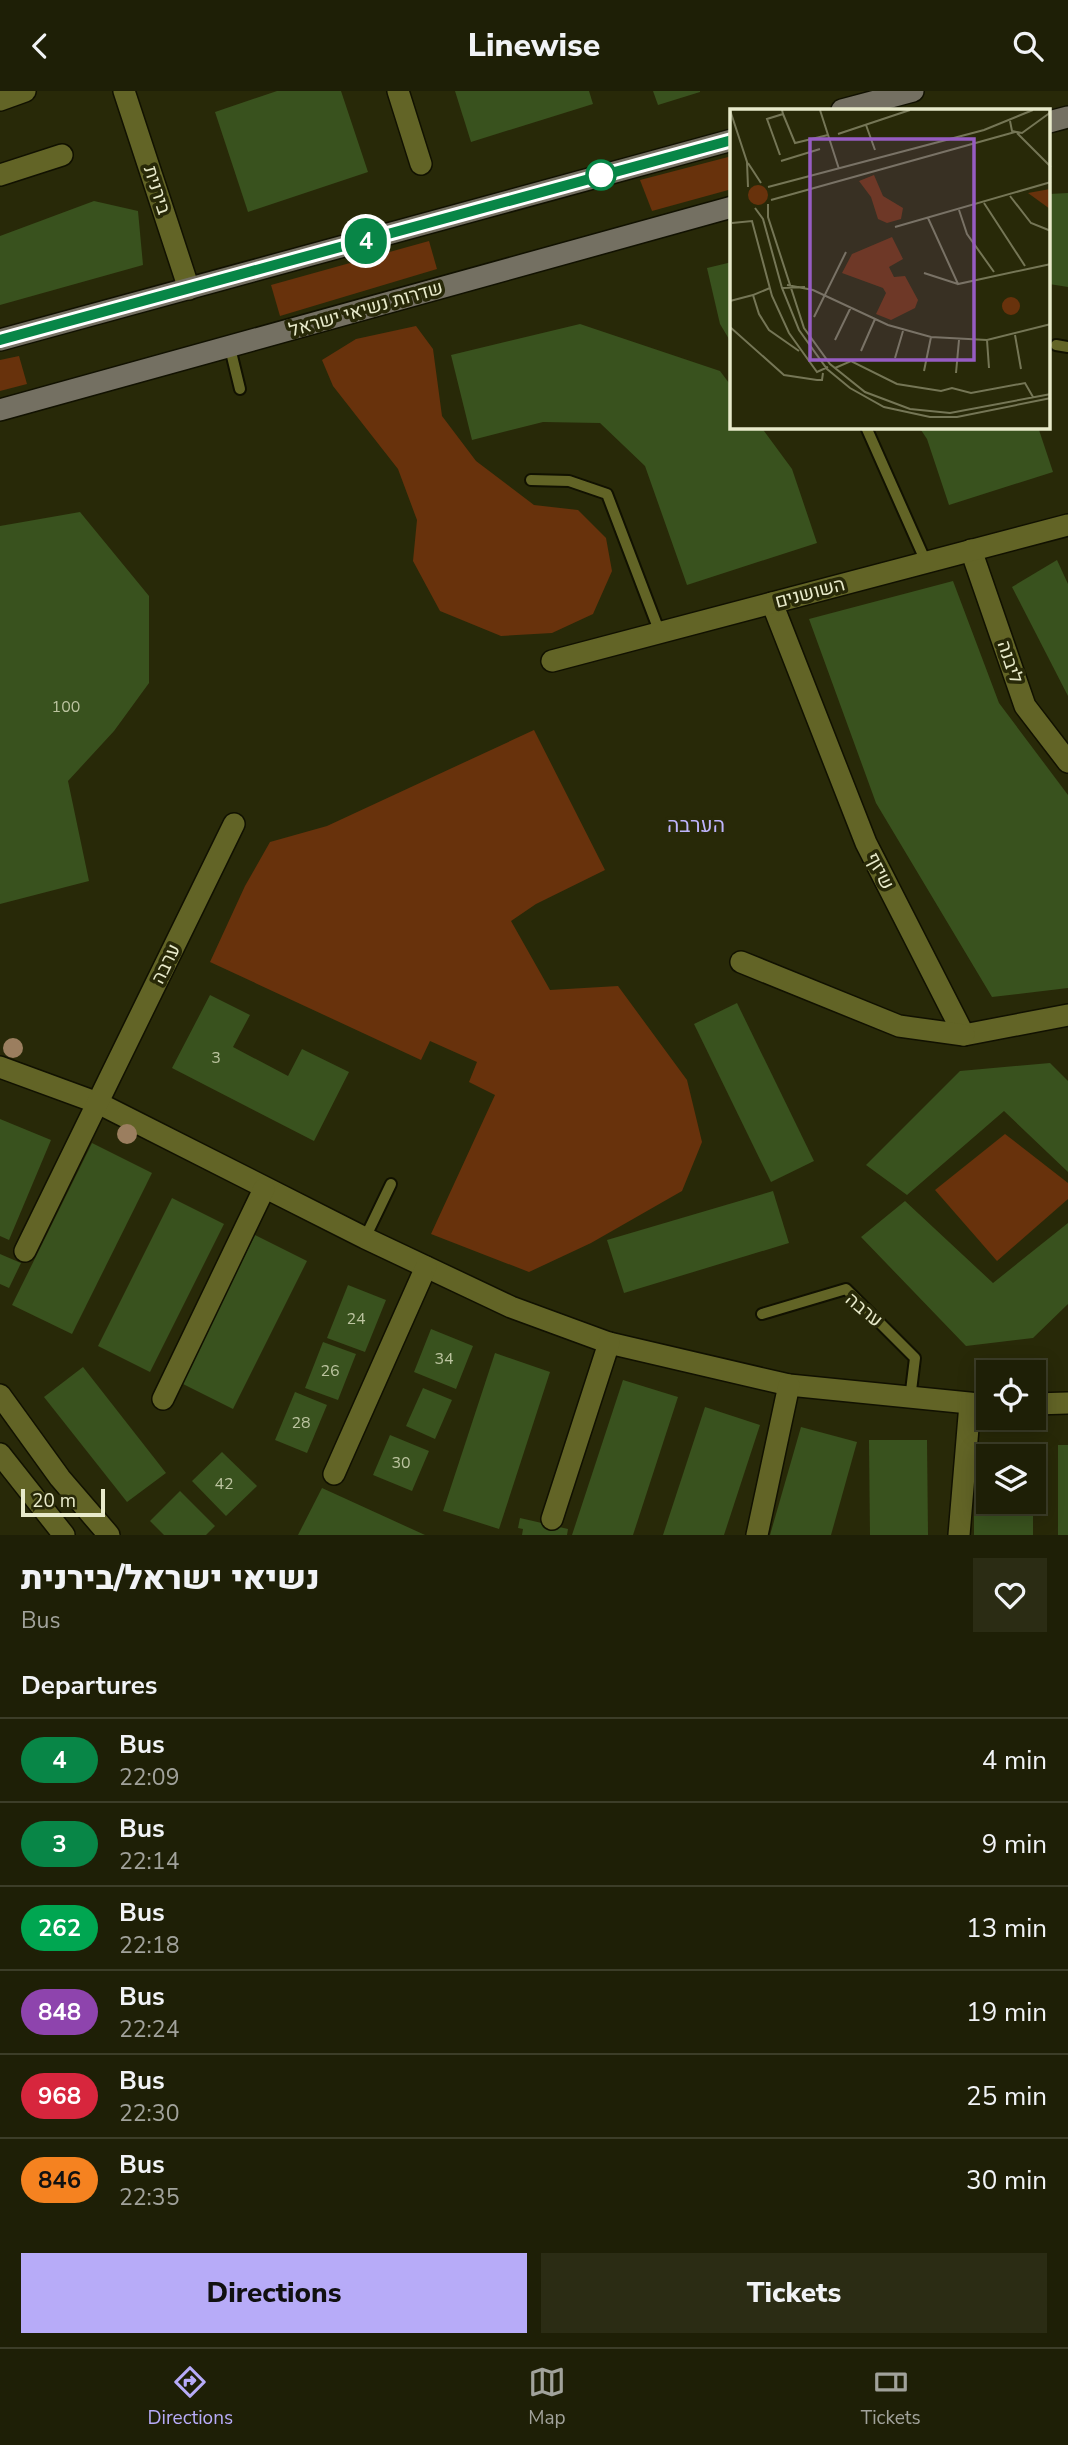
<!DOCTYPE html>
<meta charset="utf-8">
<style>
body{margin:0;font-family:"Nunito Sans",Heebo,sans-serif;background:#2b2c14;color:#f1f3f6;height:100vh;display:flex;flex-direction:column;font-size:26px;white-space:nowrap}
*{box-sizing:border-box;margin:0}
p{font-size:23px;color:#a1a29b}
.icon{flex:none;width:38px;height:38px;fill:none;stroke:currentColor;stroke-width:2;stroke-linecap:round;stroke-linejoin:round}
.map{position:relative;height:1444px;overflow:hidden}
.side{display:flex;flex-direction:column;background:#1e1f06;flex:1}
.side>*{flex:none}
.badge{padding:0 14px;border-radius:23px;font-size:24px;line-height:46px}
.tools{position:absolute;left:976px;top:1269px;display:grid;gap:14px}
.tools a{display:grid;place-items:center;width:70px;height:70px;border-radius:0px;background:#1e1f06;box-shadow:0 4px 18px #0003,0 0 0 2px #3c3d28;font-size:35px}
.scale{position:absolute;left:21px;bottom:18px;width:84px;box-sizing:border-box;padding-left:7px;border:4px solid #e8eacb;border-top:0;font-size:19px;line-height:24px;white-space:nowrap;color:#e8eacb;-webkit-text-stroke:5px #282908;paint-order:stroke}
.map>.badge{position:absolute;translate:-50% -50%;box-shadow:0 0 0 4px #fff}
h2{padding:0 21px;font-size:26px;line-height:63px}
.round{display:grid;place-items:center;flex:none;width:74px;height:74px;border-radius:0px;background:#2b2c14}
.summary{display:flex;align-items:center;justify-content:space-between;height:119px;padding:0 21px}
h1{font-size:33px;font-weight:800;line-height:52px}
.button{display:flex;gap:14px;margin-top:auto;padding:14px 21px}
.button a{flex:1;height:80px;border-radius:0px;background:#b7abf8;color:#111;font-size:28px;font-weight:800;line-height:80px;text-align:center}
.button a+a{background:#2b2c14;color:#f1f3f6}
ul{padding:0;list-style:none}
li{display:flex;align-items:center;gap:21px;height:84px;padding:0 21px;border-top:2px solid #3c3d28}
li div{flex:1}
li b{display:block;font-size:26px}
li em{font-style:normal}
li .badge{min-width:77px;font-weight:700;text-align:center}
header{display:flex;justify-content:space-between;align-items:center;height:91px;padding:0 21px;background:#1e1f06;font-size:32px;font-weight:800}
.tabs{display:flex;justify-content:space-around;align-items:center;height:98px;border-top:2px solid #3c3d28;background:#1e1f06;font-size:19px;color:#a1a29b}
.tabs a{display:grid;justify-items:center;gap:4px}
.tabs .selected{color:#b7abf8}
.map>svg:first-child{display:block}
.green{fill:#68320c}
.building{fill:#39521e}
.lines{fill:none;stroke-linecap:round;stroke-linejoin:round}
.service-casing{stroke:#111101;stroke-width:14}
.minor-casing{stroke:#111101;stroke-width:24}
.tertiary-casing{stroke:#111101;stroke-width:24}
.secondary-casing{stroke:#111101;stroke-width:24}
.service{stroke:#626426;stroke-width:10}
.minor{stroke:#626426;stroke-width:21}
.tertiary{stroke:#626426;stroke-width:21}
.secondary{stroke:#747062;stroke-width:21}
.tree{fill:#9b7e5f}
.line-casing{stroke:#fff;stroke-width:16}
.line{stroke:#088647;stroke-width:10}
.stop-dot{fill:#fff;stroke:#088647;stroke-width:3.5}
.labels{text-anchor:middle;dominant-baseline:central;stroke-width:7;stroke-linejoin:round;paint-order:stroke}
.number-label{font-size:16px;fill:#bcc4a0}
.street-label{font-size:19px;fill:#e8eacb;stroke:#282908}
.neighbourhood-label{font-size:21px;fill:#beb4fb;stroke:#282908}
.inset-road{fill:none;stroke:#757656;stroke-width:2}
.view{fill:#965cc2;fill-opacity:0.15;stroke:#965cc2;stroke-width:3.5}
.inset-edge{fill:none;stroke:#e8eacb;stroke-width:3.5}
</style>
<header><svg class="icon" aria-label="back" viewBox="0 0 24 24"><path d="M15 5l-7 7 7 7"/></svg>Linewise<svg class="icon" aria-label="search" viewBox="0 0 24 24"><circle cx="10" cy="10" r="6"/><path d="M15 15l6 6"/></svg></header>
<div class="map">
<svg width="1068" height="1444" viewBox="0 0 1068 1444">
<rect width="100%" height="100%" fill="#282908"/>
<g class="green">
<polygon points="732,65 732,98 652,120 640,89"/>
<polygon points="429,150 437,178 280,225 271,194"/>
<polygon points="416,235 433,258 442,325 476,370 534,414 578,419 606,447 612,480 593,523 552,542 501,545 440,520 413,470 417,429 398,378 333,295 322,269 356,248"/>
<polygon points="19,265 27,293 0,300 0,269"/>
<polygon points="534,639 605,779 536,813 511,830 550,899 618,895 687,989 702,1051 682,1100 591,1152 529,1181 431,1143 495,1004 469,991 477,971 430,950 421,969 210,871 245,795 270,751 327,735"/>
<polygon points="1005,1043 1068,1092 1068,1108 997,1170 935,1099"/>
</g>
<g class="building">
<polygon points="277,0 341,0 368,81 248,121 215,21"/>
<polygon points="455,0 589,0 593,13 471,51"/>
<polygon points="653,0 700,0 700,1 658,14"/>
<polygon points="1068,102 1068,196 1049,193 1049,103"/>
<polygon points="94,110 138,120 143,174 0,214 0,145"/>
<polygon points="732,171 732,253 720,233 707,177"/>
<polygon points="580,233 720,280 732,296 732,336 761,336 792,378 817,452 687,494 645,375 600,332 543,331 472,349 451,264"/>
<polygon points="919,336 1038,336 1053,381 949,414 927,348"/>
<polygon points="80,421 149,505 149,592 114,640 68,690 89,790 0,813 0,435"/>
<polygon points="1057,469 1068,493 1068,605 1012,496"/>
<polygon points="953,490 999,612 1068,704 1068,897 992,906 876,712 809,528"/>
<polygon points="210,904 250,924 233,956 288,985 302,958 349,981 314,1050 172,977"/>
<polygon points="737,912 814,1070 771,1091 694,933"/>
<polygon points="1050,972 1068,990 1068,1081 1004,1020 907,1104 866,1074 960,980"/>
<polygon points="0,1028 51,1049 9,1149 0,1145"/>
<polygon points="92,1052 152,1082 72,1243 12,1214"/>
<polygon points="773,1100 789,1152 624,1202 607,1149"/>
<polygon points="172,1107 224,1133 150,1281 98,1255"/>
<polygon points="905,1110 993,1192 1068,1132 1068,1213 1033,1247 966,1255 861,1146"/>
<polygon points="255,1144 307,1170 233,1318 181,1292"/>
<polygon points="0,1163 21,1172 9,1197 0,1193"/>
<polygon points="348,1194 386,1209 365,1261 327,1247"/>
<polygon points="431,1238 473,1255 456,1298 414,1281"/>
<polygon points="323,1251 356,1263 338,1309 305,1297"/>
<polygon points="495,1262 550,1281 499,1438 443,1420"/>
<polygon points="83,1276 166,1382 127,1411 44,1306"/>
<polygon points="623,1289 678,1306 633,1444 572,1444"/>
<polygon points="423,1297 452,1309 435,1348 406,1335"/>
<polygon points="295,1301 327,1314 307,1362 275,1349"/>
<polygon points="705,1316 760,1334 724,1444 663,1444"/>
<polygon points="801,1336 857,1351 831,1444 770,1444"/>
<polygon points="390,1344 429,1360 412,1400 373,1384"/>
<polygon points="869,1349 927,1349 928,1444 870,1444"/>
<rect x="1058" y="1354" width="10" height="90"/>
<polygon points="974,1355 1032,1355 1032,1365 989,1365 989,1410 1033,1410 1033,1444 974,1444"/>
<polygon points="222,1361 257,1395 226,1425 192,1390"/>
<polygon points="322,1397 425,1444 298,1444"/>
<polygon points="180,1400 215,1435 206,1444 164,1444 150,1430"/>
<polygon points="520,1427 568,1438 567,1444 522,1444 523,1438 518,1437"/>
</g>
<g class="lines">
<g class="service-casing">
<g id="service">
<polyline points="1056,254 1068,256"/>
<polyline points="230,257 240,298"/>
<polyline points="866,336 926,471"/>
<polyline points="531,389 569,390 607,403 660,542"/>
<polyline points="365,1147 391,1093"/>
<polyline points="762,1223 846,1198 915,1267 910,1308"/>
</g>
</g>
<g class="minor-casing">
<g id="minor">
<polyline points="124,0 189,198"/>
<polyline points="398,0 421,73"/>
<polyline points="0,9 25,0"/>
<polyline points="0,84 62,64"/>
<polyline points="971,459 1025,615 1068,671"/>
<polyline points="772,512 866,752 964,944 1068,924"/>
<polyline points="552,570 1068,434"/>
<polyline points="741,871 899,935 964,944"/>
<polyline points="0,976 98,1012 365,1147 511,1216 609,1252 789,1294 989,1314"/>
<polyline points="25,1160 234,733"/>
<polyline points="163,1308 264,1098"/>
<polyline points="1034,1313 1068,1312"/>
<polyline points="334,1383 426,1176"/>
<polyline points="552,1428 609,1252"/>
<polyline points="757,1444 789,1294"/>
<polyline points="959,1444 970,1313"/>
</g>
</g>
<g class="tertiary-casing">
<g id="tertiary">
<polyline points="0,1304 60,1387 109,1444"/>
<polyline points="0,1363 64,1444"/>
</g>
</g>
<g class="secondary-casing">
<g id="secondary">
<polyline points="842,19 913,0"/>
<polyline points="1049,31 1068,26"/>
<polyline points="0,249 732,49"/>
<polyline points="0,319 732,116"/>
</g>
</g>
<use href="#service" class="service"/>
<use href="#minor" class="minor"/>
<use href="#tertiary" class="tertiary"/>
<use href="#secondary" class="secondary"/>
</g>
<g class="tree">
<circle cx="13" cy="957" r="10"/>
<circle cx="127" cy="1043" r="10"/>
</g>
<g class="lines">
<g class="line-casing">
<polyline id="line" points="0,249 732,49"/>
</g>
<use href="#line" class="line"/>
</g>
<circle class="stop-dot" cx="601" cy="84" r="14"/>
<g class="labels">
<g class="number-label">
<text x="66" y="616">100</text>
<text x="216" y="967">3</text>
<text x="356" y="1228">24</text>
<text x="444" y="1268">34</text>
<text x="330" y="1280">26</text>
<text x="301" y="1332">28</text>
<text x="401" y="1372">30</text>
<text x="224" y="1393">42</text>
</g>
<g class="street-label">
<text transform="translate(157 99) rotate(72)">בירנית</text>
<text transform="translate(366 218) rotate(-16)">שדרות נשיאי ישראל</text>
<text transform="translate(810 502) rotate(-15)">השושנים</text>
<text transform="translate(1010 571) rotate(71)">ליבנה</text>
<text transform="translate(880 780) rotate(63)">שיזף</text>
<text transform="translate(166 873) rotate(-64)">ערבה</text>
<text transform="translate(864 1219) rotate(40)">ערבה</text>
</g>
<g class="neighbourhood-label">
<text x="696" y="734">הערבה</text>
</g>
</g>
<g transform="translate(730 18)">
<rect width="320" height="320" fill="#282908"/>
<path d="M 144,66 L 153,87 L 173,99 L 171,110 L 157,114 L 148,110 L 141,88 L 129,72 ZM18 86a10 10 0 1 1 20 0a10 10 0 1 1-20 0ZM 321,80 L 320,100 L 298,84 L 320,80 ZM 162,128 L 173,150 L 159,158 L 164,168 L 175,167 L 188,191 L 185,199 L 161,211 L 146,205 L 156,184 L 153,179 L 112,164 L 122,145 ZM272 197a9 9 0 1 1 18 0a9 9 0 1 1-18 0Z" fill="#68320c"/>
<path class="inset-road" d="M 0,1 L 17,53 L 18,78M 90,1 L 109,60M 53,5 L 65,34 L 98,26M 280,12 L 282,22 L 292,24 L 321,3M 136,16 L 145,41M 287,24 L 321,58M 108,25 L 180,1M 50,46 L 37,10 L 53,5 L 52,1M 51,52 L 90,40M 18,54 L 31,74M 38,78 L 254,21 L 303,1M 280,87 L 301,114 L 321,122M 41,91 L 285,23M 254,94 L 295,157M 38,95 L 38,108 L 74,219 L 100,255 L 135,283 L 180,300 L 220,304 L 321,285M 25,99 L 33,110 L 52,179 L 69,221 L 97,260 L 120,279 L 154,298 L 200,308 L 227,308 L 321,289M 229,101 L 237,125 L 264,163M 198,109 L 228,175 L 321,155M 2,114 L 22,112 L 42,187 L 59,224 L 87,263 L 98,258M 165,118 L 321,73M 194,164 L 228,175M 57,176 L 83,181 L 158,216 L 201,228 L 257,231 L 321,215M 40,179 L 23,186 L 29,205 L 39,221 L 69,242M 52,179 L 75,178M 0,192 L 23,186M 84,208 L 116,143M 0,218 L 54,266 L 87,271 L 92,271 L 93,264M 285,226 L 291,260M 105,231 L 121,198M 257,231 L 259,259M 131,242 L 145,210M 165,249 L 173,222M 105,259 L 121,252 L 167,275 L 211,282 L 222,279 L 241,284 L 295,274 L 303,288M 194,262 L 201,228M 226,264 L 229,231"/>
<path class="view" d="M 80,30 L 244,30 L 244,251 L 80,251 Z"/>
<rect width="320" height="320" class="inset-edge"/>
</g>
</svg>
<div class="tools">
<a><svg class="icon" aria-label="locate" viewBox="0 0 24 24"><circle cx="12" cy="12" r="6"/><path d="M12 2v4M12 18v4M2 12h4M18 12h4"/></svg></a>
<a><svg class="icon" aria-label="layers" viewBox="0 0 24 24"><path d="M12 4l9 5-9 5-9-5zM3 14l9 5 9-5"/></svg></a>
</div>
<div class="scale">20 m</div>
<b class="badge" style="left:366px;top:150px;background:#088647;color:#fff">4</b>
</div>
<section class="side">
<div class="summary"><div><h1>נשיאי ישראל/בירנית</h1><p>Bus</p></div><a class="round"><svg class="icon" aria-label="heart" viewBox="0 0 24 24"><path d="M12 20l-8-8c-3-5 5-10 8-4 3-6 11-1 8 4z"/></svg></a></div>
<h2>Departures</h2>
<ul>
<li><span class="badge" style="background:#088647;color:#fff">4</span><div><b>Bus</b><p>22:09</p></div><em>4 min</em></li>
<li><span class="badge" style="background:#088647;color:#fff">3</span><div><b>Bus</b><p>22:14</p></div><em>9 min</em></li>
<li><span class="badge" style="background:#00a651;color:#fff">262</span><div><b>Bus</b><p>22:18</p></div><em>13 min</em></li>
<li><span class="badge" style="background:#8e44ad;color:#fff">848</span><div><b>Bus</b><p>22:24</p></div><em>19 min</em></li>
<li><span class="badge" style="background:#d7263d;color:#fff">968</span><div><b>Bus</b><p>22:30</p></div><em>25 min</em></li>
<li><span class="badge" style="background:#f58220;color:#111">846</span><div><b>Bus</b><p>22:35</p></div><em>30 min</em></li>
</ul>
<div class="button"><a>Directions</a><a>Tickets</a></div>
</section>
<nav class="tabs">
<a class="selected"><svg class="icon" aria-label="directions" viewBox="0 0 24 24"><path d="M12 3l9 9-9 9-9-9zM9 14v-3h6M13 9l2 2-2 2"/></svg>Directions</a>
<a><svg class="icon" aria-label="map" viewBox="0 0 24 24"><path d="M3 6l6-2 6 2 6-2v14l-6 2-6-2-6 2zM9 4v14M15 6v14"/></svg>Map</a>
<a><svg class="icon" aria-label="tickets" viewBox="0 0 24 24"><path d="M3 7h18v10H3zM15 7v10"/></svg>Tickets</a>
</nav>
